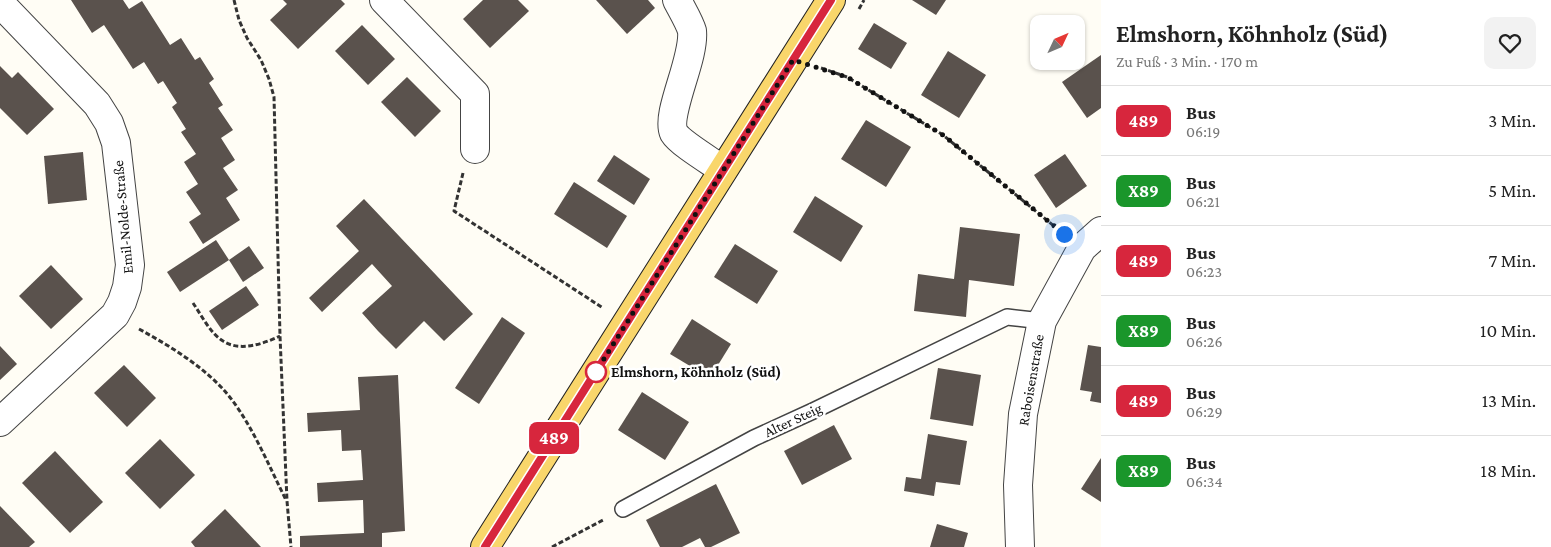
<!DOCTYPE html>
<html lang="de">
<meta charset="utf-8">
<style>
body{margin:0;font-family:"Crimson Pro",serif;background:#f2f2f2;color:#222;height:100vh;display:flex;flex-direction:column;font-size:19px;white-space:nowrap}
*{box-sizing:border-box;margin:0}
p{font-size:16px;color:#767676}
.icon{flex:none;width:28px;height:28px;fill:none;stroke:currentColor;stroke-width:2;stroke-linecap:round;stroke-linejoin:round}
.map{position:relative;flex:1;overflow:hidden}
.drawer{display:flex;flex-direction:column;background:#fff;width:450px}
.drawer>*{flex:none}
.badge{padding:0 10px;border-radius:8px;font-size:18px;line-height:32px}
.needle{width:32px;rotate:46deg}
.tools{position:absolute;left:1030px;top:15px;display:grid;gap:10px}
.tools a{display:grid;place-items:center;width:55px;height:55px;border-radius:10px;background:#fff;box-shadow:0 1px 4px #0004;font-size:25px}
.you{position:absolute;width:25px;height:25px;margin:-12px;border:4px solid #fff;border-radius:50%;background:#1a73e8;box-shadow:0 0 0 8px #1a73e833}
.map>.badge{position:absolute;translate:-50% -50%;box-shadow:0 0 0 2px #fff}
.round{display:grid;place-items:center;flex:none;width:52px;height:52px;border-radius:10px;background:#f2f2f2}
.head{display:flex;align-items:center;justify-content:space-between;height:85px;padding:0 15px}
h1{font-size:24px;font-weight:700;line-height:38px}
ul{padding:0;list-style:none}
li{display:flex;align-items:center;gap:15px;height:70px;padding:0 15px;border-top:1px solid #e0e0e0}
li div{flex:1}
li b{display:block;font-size:19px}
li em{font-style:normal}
li .badge{min-width:55px;font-weight:700;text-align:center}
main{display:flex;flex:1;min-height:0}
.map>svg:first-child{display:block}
.building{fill:#5a524d}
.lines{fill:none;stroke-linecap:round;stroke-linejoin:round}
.service-casing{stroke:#444;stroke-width:18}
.minor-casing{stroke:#444;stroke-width:30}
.primary-casing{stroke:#222;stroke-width:30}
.path{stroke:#333;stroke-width:3;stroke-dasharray:5 2.5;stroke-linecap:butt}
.service{stroke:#fff;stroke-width:15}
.minor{stroke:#fff;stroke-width:28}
.primary{stroke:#f9d66b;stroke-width:28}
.line-casing{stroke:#fff;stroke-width:11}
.line{stroke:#d7263d;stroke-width:8}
.walk{stroke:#111;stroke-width:5;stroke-dasharray:0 9}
.stop-dot{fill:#fff;stroke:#d7263d;stroke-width:2.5}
.labels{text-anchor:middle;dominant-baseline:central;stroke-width:5;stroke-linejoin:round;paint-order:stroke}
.street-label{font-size:15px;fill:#111;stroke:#fff}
.stop-label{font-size:15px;font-weight:bold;fill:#111;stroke:#fff;text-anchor:start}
</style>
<main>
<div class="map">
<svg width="1101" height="547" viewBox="0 0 1101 547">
<rect width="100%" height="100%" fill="#fffdf5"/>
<g class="building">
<polygon points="71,0 123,0 129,9 142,1 170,45 181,38 195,60 200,57 214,79 209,83 223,105 218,108 233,130 221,138 235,160 223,168 238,190 226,198 240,220 203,244 189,222 201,214 186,192 198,184 184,162 196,154 181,132 186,129 172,107 177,103 163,81 158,84 144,62 133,69 104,25 92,33"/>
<polygon points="283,0 341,0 345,4 298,49 270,20 287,4"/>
<polygon points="483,0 518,0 529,11 490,48 463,19"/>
<polygon points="596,0 648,0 655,8 627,34"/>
<polygon points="912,0 946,0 936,15"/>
<polygon points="874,23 907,43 891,69 858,49"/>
<polygon points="362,25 395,59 368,85 335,51"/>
<polygon points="948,51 986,75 959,118 921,95"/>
<polygon points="1101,55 1101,108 1087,118 1062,82"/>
<polygon points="0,66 12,78 18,72 54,109 27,135 0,108"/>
<polygon points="407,77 441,111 415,137 381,102"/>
<polygon points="866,120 911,147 886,187 841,159"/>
<polygon points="83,152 87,200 48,204 44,156"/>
<polygon points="1065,154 1087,186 1056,208 1034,175"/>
<polygon points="614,155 650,179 634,205 597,181"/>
<polygon points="574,182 627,216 607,248 554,214"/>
<polygon points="815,196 863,226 841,262 793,232"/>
<polygon points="364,199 473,314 444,341 424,321 396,349 378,331 362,313 392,286 372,264 322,312 309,298 359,251 336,226"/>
<polygon points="960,227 1020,234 1014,286 969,280 966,317 914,311 918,274 954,279"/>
<polygon points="216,240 229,260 180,292 167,272"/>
<polygon points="735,244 778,271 757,304 714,277"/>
<polygon points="249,246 264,268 243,282 229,260"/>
<polygon points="51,265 83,299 51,329 19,296"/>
<polygon points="246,286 259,305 222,330 209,311"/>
<polygon points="502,317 525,333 479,404 455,388"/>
<polygon points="692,319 731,344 710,378 670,354"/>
<polygon points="1088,345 1101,347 1101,403 1090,401 1092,392 1080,390"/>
<polygon points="0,346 17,364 0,380"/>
<polygon points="124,365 156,398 127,427 94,393"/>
<polygon points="938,368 981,375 973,426 930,419"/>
<polygon points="398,375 405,531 382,533 382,547 300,547 300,536 364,533 363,500 318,502 317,483 363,480 361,450 342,451 341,430 308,432 307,413 360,410 358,377"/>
<polygon points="642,392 689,422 665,460 618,430"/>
<polygon points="834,425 852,459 802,485 784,451"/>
<polygon points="928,434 967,441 960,485 936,482 934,496 904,491 906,477 921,479"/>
<polygon points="160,439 195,475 160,509 125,473"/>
<polygon points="55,451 103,502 70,533 22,483"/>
<polygon points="1101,458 1101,502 1081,489"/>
<polygon points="716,484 740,533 711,547 705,547 700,538 682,547 660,547 646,520"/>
<polygon points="0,506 35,542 29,547 0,547"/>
<polygon points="225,509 261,547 195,547 191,542"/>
<polygon points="937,524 968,533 964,547 930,547"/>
</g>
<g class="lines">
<g class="service-casing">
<polyline id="service" points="623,509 754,438 813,411 1007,317 1042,321"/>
</g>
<g class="minor-casing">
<g id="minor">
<polyline points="384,0 475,94 475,149"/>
<path d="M 677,0 C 681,8 690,23 692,31 C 695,59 665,114 674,133 C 680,143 712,162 723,170"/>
<polyline points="0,3 97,104 109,123 116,143 130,265 127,287 122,302 115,315 0,422"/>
<polyline points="1020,547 1018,485 1023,414 1042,321 1082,248 1101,231"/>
</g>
</g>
<g class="primary-casing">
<polyline id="primary" points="485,547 831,0"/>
</g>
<g class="path">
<polyline points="234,0 239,20 247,38 261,60 269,79 274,97 280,336 287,501 291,547"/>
<polyline points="859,9 864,0"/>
<polyline points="821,68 847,77 943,135 1060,231"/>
<polyline points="463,173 454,211 603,308"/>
<path d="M 193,303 C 202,316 210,333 223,341 C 240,352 263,344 280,336"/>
<path d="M 139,329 C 168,345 198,363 221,387 C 248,415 268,464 286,500"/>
<polyline points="552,547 605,519"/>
</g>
<use href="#service" class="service"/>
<use href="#minor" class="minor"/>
<use href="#primary" class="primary"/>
</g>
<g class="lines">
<g class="line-casing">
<polyline id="line" points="485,547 831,0"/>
</g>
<use href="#line" class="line"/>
<polyline class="walk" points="596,372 595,373 793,60 847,77 943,135 1064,234"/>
</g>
<circle class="stop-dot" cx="596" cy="372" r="10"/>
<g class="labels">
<g class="street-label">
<text transform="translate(123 217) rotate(-95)">Emil-Nolde-Straße</text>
<text transform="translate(1031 380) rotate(-80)">Raboisenstraße</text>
<text transform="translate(793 420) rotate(-25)">Alter Steig</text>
</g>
<g class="stop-label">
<text x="611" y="372">Elmshorn, Köhnholz (Süd)</text>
</g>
</g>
</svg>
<div class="tools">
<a><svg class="needle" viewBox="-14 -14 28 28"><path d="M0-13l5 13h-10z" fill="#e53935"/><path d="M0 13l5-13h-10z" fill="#767676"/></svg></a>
</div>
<div class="you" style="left:1064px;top:234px"></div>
<b class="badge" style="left:554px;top:438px;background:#d7263d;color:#fff">489</b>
</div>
<section class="drawer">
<div class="head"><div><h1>Elmshorn, Köhnholz (Süd)</h1><p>Zu Fuß · 3 Min. · 170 m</p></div><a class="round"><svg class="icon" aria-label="heart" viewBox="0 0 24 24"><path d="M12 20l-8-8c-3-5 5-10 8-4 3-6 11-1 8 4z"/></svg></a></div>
<ul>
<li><span class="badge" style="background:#d7263d;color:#fff">489</span><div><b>Bus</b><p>06:19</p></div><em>3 Min.</em></li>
<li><span class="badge" style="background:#1a962b;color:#fff">X89</span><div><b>Bus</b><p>06:21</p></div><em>5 Min.</em></li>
<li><span class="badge" style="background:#d7263d;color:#fff">489</span><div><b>Bus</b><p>06:23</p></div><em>7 Min.</em></li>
<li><span class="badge" style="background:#1a962b;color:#fff">X89</span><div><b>Bus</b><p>06:26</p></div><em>10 Min.</em></li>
<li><span class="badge" style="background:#d7263d;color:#fff">489</span><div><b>Bus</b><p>06:29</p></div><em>13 Min.</em></li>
<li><span class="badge" style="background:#1a962b;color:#fff">X89</span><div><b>Bus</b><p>06:34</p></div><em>18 Min.</em></li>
</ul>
</section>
</main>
